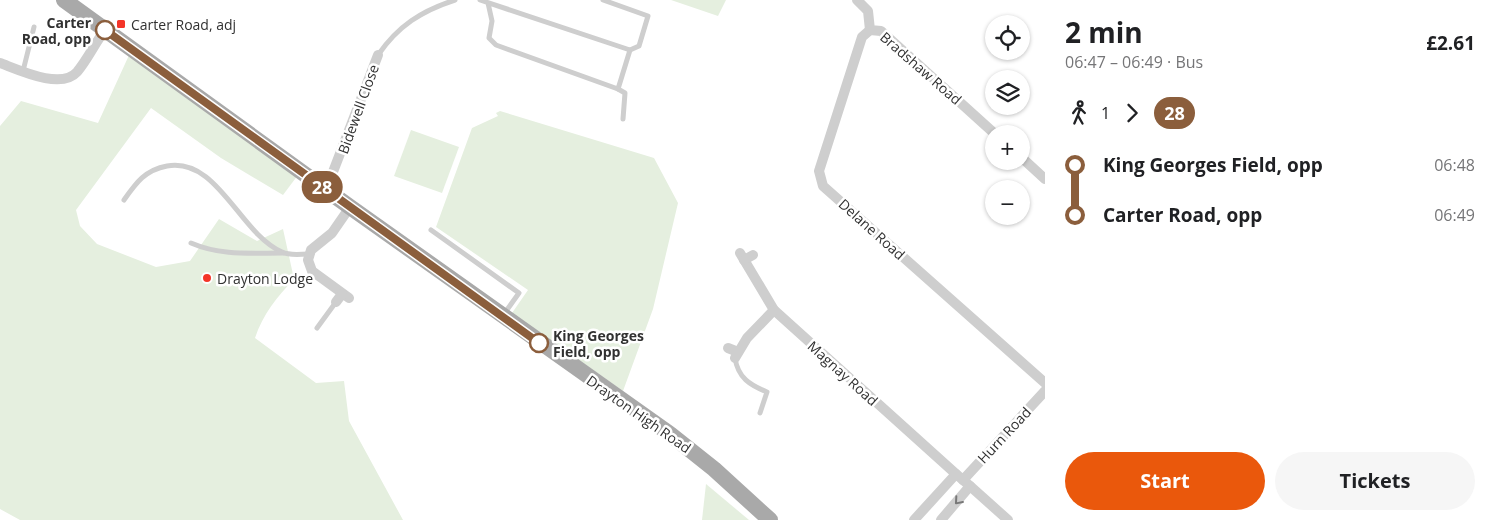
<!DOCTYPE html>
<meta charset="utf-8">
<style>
body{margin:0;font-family:"Open Sans",sans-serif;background:#f6f6f6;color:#202124;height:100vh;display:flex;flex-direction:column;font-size:19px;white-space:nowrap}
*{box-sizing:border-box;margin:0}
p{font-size:16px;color:#757577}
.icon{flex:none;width:28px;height:28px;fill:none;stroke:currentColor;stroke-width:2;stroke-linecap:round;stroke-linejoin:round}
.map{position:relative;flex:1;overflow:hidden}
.sheet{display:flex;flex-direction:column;background:#fff;width:450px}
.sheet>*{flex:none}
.badge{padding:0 10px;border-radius:16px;font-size:18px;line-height:32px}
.buttons{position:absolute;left:985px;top:15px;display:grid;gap:10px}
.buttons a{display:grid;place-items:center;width:45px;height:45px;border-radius:50%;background:#fff;box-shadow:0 1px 4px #0004;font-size:25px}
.map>.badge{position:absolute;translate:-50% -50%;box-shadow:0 0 0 2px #fff}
.legs{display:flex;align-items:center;gap:8px;height:55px;padding:0 20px;font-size:16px}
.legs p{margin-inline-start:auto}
.headline{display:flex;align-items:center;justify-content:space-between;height:85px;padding:0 20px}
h1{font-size:28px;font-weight:700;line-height:38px}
.primary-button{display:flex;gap:10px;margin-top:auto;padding:10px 20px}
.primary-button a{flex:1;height:58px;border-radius:30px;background:#ea580c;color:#fff;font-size:20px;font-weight:700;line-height:58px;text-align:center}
.primary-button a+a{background:#f6f6f6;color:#202124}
ul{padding:0 20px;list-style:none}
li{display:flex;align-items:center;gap:18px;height:50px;font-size:19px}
li i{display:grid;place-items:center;width:8px;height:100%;margin:0 6px;background:currentColor}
li i::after{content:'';width:12px;height:12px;margin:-6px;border:4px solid;border-radius:50%;background:#fff}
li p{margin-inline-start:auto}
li:first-child i{background:linear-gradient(#0000 50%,currentColor 0)}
li:last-child i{background:linear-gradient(currentColor 50%,#0000 0)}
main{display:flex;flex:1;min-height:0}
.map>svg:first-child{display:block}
.green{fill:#e5efdf}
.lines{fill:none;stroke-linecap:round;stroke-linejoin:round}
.service{stroke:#cecece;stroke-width:5}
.minor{stroke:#cecece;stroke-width:10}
.primary{stroke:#a9a9a9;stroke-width:16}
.oneway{stroke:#787878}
.line-1-casing{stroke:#fff;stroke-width:11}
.line-1{stroke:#8b5e3c;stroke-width:8}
.poi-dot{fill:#f43528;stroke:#fff;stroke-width:2}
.stop-1-dot{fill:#fff;stroke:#8b5e3c;stroke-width:2.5}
.labels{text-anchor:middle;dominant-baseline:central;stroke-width:5;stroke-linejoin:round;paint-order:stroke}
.stop-label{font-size:14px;font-weight:bold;fill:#313131;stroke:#fff;text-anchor:end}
.poi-label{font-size:14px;fill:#313131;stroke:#fff;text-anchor:start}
.street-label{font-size:14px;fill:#313131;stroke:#fff}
</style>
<main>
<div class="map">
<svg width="1045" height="520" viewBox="0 0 1045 520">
<rect width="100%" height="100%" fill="#fff"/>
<g class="green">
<polygon points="671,0 726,0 718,16"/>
<path d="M 130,53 L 298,175 L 283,195 L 221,158 L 151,108 L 76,210 L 80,226 L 97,244 L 156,267 L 190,261 L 219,219 L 257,241 L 283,229 L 294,279 C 277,297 263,314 255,338 L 316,383 L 344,381 L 349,421 L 403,520 L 20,520 L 0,509 L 0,126 L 21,101 L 98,123 Z"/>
<polygon points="500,111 654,158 678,203 653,309 623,391 512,313 528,290 436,227 472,128 498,116 496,113"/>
<polygon points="411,130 459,147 442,193 394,176"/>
<polygon points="706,484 749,520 702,520"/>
</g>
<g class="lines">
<g class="service">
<polyline points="480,0 630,50 618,89 496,45 489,38 492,21 488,3"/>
<polyline points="603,0 648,16 639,46 630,50"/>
<path d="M 378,55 C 398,26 421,11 455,0"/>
<polyline points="23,71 34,27"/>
<polyline points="618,89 625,93 623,119"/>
<path d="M 124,200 C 136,183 145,170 167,166 C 218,157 239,233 282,252 C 290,256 300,254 309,254"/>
<polyline points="431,230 519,293 504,314"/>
<path d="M 191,243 C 221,256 250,253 283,253"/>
<polyline points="317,328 336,302"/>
<path d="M 735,358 C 738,378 750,385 767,392 L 760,413"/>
</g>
<g class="minor">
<polyline points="857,0 868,11 870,30 881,31 995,134"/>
<polyline points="870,30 862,37 819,171 823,186 1045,383"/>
<path d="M 0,63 C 19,70 61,90 77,72 C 88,59 95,43 105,30"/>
<polyline points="1021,157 1045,179"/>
<polyline points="326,190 378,55"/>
<polyline points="740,253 774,310 956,474"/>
<polyline points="744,260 753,255"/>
<polyline points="349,298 312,271 308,260 311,250 332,233 350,207"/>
<polyline points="336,302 342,294"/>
<polyline points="728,348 738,352"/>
<polyline points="735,358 747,338 774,310"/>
<polyline points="963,480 1045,391"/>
<polyline points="970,486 1008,520"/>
<polyline points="914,520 956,474 970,486 941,520"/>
</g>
<polyline class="primary" points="64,0 350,207 670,434 714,469 770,520"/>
</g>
<defs><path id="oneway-chevron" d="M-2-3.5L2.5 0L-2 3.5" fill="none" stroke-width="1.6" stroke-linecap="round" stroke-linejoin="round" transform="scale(1.25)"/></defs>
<use class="oneway" href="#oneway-chevron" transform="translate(958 501) rotate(131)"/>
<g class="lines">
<g class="line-1-casing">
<polyline id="line-1" points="105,30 539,343"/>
</g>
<use href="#line-1" class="line-1"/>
</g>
<g class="poi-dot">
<rect x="116" y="19" width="10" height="10" rx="2.5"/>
<circle cx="207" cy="278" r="5"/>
</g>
<g class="stop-1-dot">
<circle cx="105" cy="30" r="9"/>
<circle cx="539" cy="343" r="9"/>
</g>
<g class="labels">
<g class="stop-label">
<text x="91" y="22">Carter<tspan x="91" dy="16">Road, opp</tspan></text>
<text x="553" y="335" text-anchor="start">King Georges<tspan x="553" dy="16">Field, opp</tspan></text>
</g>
<g class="poi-label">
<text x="131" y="24">Carter Road, adj</text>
<text x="217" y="278">Drayton Lodge</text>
</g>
<g class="street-label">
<text transform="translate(921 68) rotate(41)">Bradshaw Road</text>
<text transform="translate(358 109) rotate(-70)">Bidewell Close</text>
<text transform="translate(872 229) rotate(42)">Delane Road</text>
<text transform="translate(843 373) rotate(42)">Magnay Road</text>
<text transform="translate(639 414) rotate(35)">Drayton High Road</text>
<text transform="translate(1004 435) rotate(-47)">Hurn Road</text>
</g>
</g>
</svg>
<div class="buttons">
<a><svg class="icon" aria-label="locate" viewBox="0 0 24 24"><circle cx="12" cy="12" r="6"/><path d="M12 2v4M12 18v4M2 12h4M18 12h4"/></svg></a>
<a><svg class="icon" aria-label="layers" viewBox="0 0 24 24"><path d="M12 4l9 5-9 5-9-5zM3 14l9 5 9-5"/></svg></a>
<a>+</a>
<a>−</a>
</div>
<b class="badge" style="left:322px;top:187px;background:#8b5e3c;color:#fff">28</b>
</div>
<section class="sheet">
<div class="headline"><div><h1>2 min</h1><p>06:47 – 06:49 · Bus</p></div><b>£2.61</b></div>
<div class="legs"><svg class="icon" aria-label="walk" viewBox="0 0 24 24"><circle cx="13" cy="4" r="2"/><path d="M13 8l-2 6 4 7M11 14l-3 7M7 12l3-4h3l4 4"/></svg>1<svg class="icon" aria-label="forward" viewBox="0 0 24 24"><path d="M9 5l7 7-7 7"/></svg><b class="badge" style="background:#8b5e3c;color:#fff">28</b></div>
<ul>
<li><i style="color:#8b5e3c"></i><b>King Georges Field, opp</b><p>06:48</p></li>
<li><i style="color:#8b5e3c"></i><b>Carter Road, opp</b><p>06:49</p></li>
</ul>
<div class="primary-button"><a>Start</a><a>Tickets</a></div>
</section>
</main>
